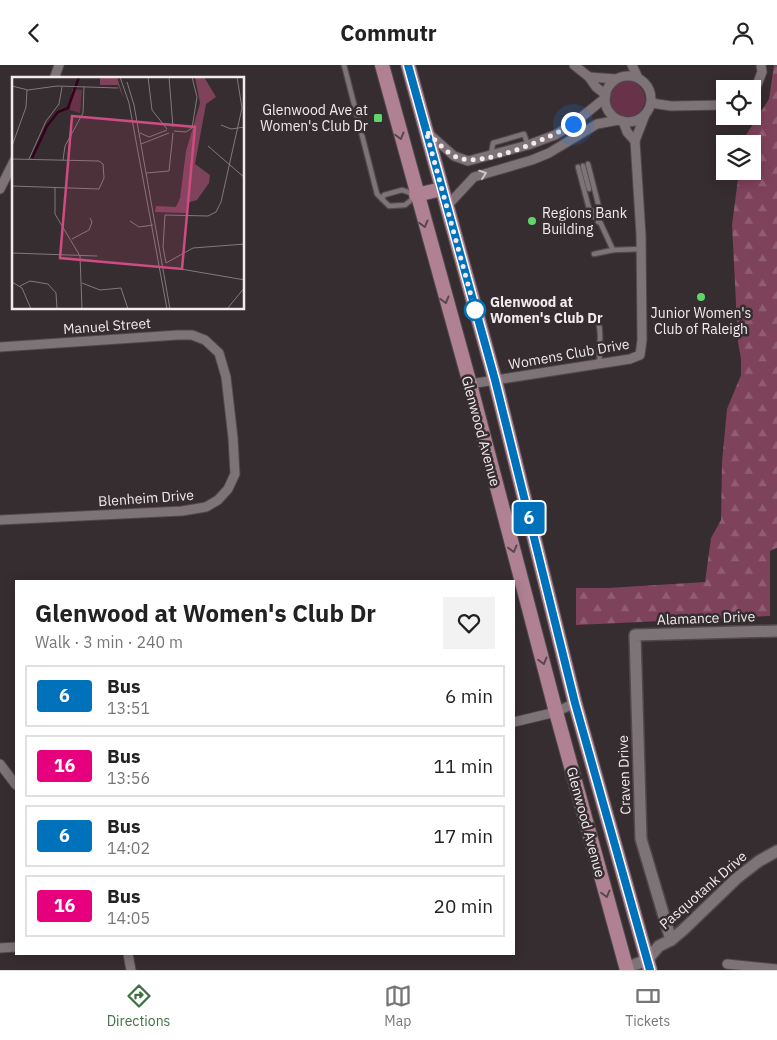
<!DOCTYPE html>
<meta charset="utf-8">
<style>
body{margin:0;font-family:"IBM Plex Sans",sans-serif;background:#f2f2f2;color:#222;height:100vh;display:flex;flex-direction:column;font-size:19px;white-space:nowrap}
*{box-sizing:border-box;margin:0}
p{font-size:16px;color:#767676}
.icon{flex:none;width:28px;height:28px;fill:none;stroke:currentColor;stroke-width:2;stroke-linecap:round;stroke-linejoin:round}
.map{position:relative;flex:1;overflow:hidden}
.details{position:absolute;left:15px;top:515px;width:500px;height:375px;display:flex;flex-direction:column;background:#fff;border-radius:0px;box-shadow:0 2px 12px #0003}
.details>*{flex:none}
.badge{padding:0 10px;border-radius:4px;font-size:18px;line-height:32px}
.tools{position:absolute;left:716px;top:15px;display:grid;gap:10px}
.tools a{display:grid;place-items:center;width:45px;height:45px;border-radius:0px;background:#fff;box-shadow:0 2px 12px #0003;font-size:25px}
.you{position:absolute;width:25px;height:25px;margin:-12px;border:4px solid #fff;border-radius:50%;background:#1a73e8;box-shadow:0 0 0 8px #1a73e833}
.map>.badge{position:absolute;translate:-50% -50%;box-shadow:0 0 0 2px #fff}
.round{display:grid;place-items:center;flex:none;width:52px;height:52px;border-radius:0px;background:#f2f2f2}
.overview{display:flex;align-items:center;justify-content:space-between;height:85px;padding:0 20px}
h1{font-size:24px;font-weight:700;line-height:38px}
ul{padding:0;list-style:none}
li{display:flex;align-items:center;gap:15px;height:62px;margin:0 10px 8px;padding:0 10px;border:2px solid #e0e0e0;border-radius:0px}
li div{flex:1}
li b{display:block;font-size:19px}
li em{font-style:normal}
li .badge{min-width:55px;font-weight:700;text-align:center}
header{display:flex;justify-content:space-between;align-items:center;height:65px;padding:0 20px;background:#fff;font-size:22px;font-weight:700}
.tab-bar{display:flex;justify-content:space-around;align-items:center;height:70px;border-top:1px solid #e0e0e0;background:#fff;font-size:14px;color:#767676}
.tab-bar a{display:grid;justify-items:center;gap:2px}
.tab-bar .active{color:#3e7242}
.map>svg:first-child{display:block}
.grass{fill:#683349}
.forest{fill:url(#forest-firs)}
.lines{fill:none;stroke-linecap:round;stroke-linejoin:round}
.service-casing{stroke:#51484b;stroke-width:7}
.minor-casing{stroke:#51484b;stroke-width:11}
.tertiary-casing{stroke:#51484b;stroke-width:14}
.primary-casing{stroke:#51484b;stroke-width:16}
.service{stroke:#7e7377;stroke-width:4.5}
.minor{stroke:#7e7377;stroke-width:9}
.tertiary{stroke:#7e7377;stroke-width:11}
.primary{stroke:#af8193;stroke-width:14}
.oneway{stroke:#5a464e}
.oneway2{stroke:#cec7ca}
.line-casing{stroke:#fff;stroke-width:11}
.line{stroke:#0072bc;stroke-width:8}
.walk{stroke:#f1ebed;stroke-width:5;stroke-dasharray:0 9}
.poi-dot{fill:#61d46a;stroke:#362d30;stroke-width:2}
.stop-dot{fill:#fff;stroke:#0072bc;stroke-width:2.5}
.labels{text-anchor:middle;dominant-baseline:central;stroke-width:5;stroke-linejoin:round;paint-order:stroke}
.poi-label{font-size:14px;fill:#f1ebed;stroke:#362d30;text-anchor:end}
.stop-label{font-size:14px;font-weight:bold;fill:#f1ebed;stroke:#362d30;text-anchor:start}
.street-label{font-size:14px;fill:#f1ebed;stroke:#362d30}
.inset-river{fill:none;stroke:#34001b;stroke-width:2.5}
.inset-road{fill:none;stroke:#81797c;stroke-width:1}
.view{fill:#ce4d80;fill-opacity:0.15;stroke:#ce4d80;stroke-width:2.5}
.inset-edge{fill:none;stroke:#f1ebed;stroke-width:2.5}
</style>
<header><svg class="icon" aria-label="back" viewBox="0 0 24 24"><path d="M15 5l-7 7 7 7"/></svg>Commutr<svg class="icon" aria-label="person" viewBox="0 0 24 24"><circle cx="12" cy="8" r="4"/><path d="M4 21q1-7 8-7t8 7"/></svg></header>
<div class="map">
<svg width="777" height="905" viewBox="0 0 777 905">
<defs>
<pattern id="forest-firs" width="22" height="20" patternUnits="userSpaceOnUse" patternTransform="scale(1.25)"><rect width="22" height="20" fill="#7e425b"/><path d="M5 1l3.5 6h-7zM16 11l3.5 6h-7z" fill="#915d73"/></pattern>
</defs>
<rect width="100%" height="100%" fill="#362d30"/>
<circle class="grass" cx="627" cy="34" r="18"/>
<polygon class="forest" points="774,0 777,0 777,483 770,486 770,551 576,560 576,523 608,523 705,517 711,473 721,455 722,397 727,344 741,310 741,294 738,277 732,160 739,106 752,106 752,79 743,79 744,73 769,34"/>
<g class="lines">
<g class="service-casing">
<g id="service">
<polyline points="344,0 377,129 389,141 405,140 415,132"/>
<polyline points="491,90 493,78 524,69 528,80"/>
<polyline points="588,99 601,150 598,157"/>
<polyline points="583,101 589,124"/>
<polyline points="578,102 591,151 596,152"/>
<polyline points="382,134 384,130 402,125 414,129"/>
<polyline points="595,146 613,185"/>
<polyline points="594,189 613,185 641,184"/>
<path d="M 599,260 C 602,273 598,286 600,299"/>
</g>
</g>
<g class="minor-casing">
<g id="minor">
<polyline points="574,0 589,12 596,22 606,30"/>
<polyline points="632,0 638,13"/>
<circle cx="628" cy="34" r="23"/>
<polyline points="589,12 616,14"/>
<polyline points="54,14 59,0"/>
<polyline points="752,26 755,25 762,7 761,0"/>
<polyline points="651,38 671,41 725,40"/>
<polyline points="623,56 627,67 635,76"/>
<polyline points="427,67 454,91 468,96 528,80 555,70 573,59 605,33"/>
<polyline points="0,124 14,96"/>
<polyline points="447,141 474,112 532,95 549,88 597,59 619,55"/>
<polyline points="0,282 178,270 192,270 205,275 219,288 226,312 233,373 235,409 228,424 218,435 206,442 182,446 0,455"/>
<polyline points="470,319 630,294 640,290 642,275 641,170 635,76 645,50"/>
<polyline points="514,657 556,647 575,638"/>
<polyline points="0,699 16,720"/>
<polyline points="0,883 16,882"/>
<polyline points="128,889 131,905"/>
<polyline points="727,899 777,904"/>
</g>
</g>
<g class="tertiary-casing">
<g id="tertiary">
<polyline points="671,875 641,774 635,570 777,566"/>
<polyline points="626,903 647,895 659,881 671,875 683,865 737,813 759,796 777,786"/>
</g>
</g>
<g class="primary-casing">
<g id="primary">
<polyline points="382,0 470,319 556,647 627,905"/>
<polyline points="408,0 495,315 575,638 650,905"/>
<polyline points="416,130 442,124"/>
</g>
</g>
<use href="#service" class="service"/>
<use href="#minor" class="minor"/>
<use href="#tertiary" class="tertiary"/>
<use href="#primary" class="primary"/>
</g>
<defs><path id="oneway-chevron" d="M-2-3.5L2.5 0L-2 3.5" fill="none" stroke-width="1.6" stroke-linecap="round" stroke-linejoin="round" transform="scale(1.25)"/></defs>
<g class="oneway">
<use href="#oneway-chevron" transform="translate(400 71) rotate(75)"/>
<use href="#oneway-chevron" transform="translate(424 159) rotate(75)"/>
<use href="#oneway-chevron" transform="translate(445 235) rotate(75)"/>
<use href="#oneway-chevron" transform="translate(513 484) rotate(75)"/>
<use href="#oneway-chevron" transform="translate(543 596) rotate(75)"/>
<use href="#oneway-chevron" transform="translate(606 829) rotate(75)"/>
</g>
<use class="oneway2" href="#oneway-chevron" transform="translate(483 109) rotate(-19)"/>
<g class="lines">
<g class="line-casing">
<polyline id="line" points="408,0 495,315 575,638 650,905"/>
</g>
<use href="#line" class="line"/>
<path class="walk" d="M 475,245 L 426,66 C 435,74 445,87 456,92 C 481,104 550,73 573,59"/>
</g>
<g class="poi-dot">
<rect x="373" y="48" width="10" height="10" rx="2.5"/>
<circle cx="532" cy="156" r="5"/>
<circle cx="701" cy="232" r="5"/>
</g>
<circle class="stop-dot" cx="475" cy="245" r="10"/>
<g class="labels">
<g class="poi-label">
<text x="368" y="45">Glenwood Ave at<tspan x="368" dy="16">Women's Club Dr</tspan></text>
<text x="542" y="148" text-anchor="start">Regions Bank<tspan x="542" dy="16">Building</tspan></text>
<text x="701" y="248" text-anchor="middle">Junior Women's<tspan x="701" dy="16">Club of Raleigh</tspan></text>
</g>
<g class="stop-label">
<text x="490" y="237">Glenwood at<tspan x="490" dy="16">Women's Club Dr</tspan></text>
</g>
<g class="street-label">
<text transform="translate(107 261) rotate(-4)">Manuel Street</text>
<text transform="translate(569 289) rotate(-10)">Womens Club Drive</text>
<text transform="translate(481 366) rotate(75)">Glenwood Avenue</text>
<text transform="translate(146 433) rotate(-4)">Blenheim Drive</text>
<text transform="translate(706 553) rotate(-2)">Alamance Drive</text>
<text transform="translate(624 710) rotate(-92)">Craven Drive</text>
<text transform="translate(586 757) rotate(75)">Glenwood Avenue</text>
<text transform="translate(703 825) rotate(-41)">Pasquotank Drive</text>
</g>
</g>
<g transform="translate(12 12)">
<rect width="232" height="232" fill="#362d30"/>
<path d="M 88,0 L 105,0 L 112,22 L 106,8 L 88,8 ZM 183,0 L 192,0 L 204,20 L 194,27 L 183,87 L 198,98 L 197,106 L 185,123 L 175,126 L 174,136 L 143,135 L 144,129 L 164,130 L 168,121 L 174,74 L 188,26 Z" fill="#7e425b"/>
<path d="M 60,12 L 70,13 L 68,36 L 58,33 Z" fill="#683349"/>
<path class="inset-river" d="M 20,81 L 35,49 L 46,35 L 56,31 L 67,0"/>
<path class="inset-road" d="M 108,0 L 117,26 L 155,232M 136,0 L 140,33 L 155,52M 157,0 L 161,50M 115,5 L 122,28 L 158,232M 0,9 L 16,13 L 45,9 L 106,11M 209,48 L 219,52 L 233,50M 162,54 L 174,55 L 180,51 L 185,20 L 180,0M 128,56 L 137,60 L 155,53M 129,67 L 157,56M 0,69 L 14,30 L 15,13M 196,69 L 233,101M 0,82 L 87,84 L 91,87 L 92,101 L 87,112 L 0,109M 17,82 L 34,44 L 47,27 L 50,10M 51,83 L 53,69 L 71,36 L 72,10M 134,96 L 157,94 L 161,56M 43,111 L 43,137 L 68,179 L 70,232M 118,144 L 127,150 L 141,148M 60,162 L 77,153 L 80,145 L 78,141M 0,176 L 85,179M 154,186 L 151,170 L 153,138 L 196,139 L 204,135 L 209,125 L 230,31 L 225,0M 154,186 L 181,171 L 233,167M 163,191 L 233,203M 0,205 L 10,211 L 19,232M 70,206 L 88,213 L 109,211 L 116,232M 8,209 L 18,204 L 36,207 L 44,216 L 45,232M 215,232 L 233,210"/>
<path class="view" d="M 60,39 L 183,50 L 170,192 L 48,181 Z"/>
<rect width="232" height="232" class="inset-edge"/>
</g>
</svg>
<div class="tools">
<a><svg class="icon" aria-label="locate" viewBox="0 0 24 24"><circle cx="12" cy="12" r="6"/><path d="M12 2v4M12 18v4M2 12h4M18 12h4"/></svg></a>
<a><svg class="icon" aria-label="layers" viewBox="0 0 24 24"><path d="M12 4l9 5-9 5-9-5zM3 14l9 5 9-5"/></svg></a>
</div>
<div class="you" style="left:573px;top:59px"></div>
<b class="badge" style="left:529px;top:453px;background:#0072bc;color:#fff">6</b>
<section class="details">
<div class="overview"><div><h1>Glenwood at Women's Club Dr</h1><p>Walk · 3 min · 240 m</p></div><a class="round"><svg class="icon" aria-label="heart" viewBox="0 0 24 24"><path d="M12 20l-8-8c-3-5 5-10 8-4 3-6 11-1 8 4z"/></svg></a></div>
<ul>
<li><span class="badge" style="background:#0072bc;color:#fff">6</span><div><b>Bus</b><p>13:51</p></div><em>6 min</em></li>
<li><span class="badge" style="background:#e6007e;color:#fff">16</span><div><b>Bus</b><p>13:56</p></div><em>11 min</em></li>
<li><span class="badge" style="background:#0072bc;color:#fff">6</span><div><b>Bus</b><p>14:02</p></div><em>17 min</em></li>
<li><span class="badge" style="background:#e6007e;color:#fff">16</span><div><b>Bus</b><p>14:05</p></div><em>20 min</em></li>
</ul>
</section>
</div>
<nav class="tab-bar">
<a class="active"><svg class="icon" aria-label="directions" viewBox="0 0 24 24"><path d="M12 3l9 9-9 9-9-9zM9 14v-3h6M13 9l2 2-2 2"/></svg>Directions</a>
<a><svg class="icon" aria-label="map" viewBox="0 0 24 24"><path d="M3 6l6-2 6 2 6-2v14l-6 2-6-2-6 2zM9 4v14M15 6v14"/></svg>Map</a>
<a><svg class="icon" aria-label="tickets" viewBox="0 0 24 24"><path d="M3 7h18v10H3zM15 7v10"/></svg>Tickets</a>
</nav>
